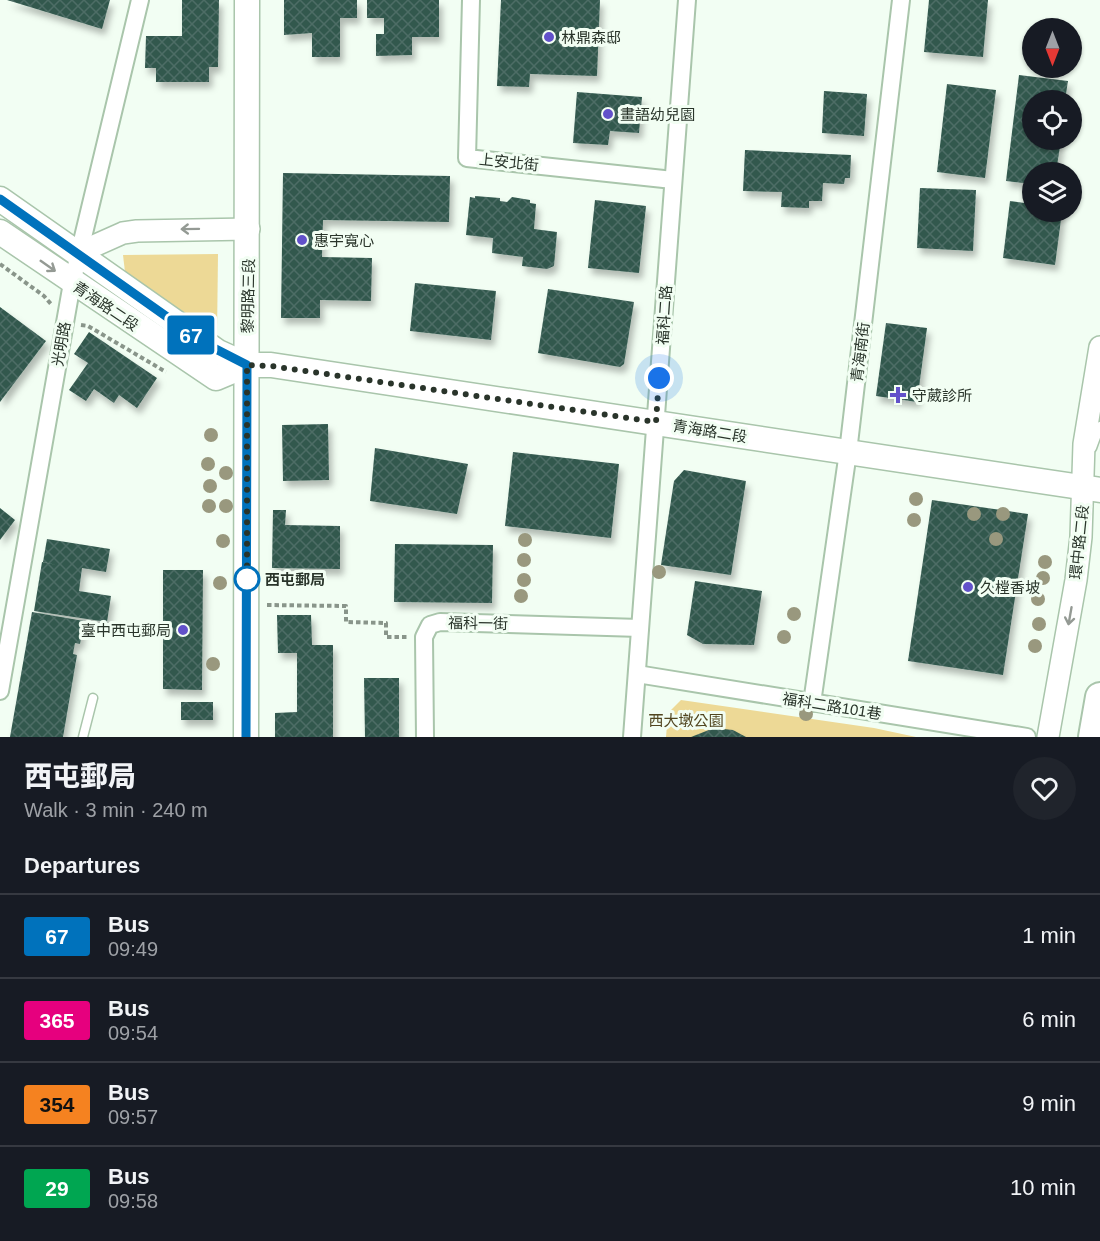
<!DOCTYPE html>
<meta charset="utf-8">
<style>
body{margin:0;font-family:Helvetica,"Noto Sans TC",sans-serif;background:#20242c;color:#f1f3f6;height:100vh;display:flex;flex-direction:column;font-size:22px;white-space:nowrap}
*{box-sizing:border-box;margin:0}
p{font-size:20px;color:#9ea1a6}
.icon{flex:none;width:33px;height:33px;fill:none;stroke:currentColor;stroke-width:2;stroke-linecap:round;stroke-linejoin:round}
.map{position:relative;height:737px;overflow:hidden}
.sheet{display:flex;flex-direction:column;background:#171b24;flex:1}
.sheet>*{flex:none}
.badge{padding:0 12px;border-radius:4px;font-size:21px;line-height:39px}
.needle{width:39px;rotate:180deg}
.fabs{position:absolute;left:1022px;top:18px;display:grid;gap:12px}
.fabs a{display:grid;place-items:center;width:60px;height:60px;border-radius:50%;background:#171b24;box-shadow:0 2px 4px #0004;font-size:30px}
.you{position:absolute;width:30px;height:30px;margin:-15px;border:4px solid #fff;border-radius:50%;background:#1a73e8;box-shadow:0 0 0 9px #1a73e833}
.map>.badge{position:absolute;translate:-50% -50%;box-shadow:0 0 0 3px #fff}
h2{padding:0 24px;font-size:22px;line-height:54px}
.round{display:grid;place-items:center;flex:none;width:63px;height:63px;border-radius:32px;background:#20242c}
.headline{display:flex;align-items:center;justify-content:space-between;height:102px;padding:0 24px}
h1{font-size:28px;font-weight:800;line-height:45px}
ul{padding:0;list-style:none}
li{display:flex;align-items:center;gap:18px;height:84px;padding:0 24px;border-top:2px solid #363941}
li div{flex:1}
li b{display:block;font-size:22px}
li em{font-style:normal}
li .badge{min-width:66px;font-weight:700;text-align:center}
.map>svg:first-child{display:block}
.park{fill:#edd996}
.building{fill:url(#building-cross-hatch);filter:url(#shadow)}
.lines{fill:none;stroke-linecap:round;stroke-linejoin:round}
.service-casing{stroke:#a9c5ab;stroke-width:11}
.minor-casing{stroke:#a9c5ab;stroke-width:20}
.tertiary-casing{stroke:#a9c5ab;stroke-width:24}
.secondary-casing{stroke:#a9c5ab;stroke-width:27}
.trunk-casing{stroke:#a9c5ab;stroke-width:32}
.path{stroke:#89958a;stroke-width:4;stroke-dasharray:4.5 3;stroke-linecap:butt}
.service{stroke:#fff;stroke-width:8}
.minor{stroke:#fff;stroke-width:16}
.tertiary{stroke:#fff;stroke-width:21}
.secondary{stroke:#fff;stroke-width:24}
.trunk{stroke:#fff;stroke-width:28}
.tree{fill:#99987e}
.oneway{stroke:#949a94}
.line-casing{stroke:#fff;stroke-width:14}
.line{stroke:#0072bc;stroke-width:9}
.walk{stroke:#29342a;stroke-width:6;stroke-dasharray:0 10.8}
.poi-dot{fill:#6251ca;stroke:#f2fef3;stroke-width:2}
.stop-dot{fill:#fff;stroke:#0072bc;stroke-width:3}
.labels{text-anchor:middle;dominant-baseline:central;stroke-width:6;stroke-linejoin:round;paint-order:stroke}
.poi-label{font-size:15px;fill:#29342a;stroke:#f2fef3;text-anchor:start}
.street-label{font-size:15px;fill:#29342a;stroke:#f2fef3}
.stop-label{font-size:15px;font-weight:bold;fill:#29342a;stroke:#f2fef3;text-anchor:start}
.park-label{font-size:15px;fill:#51451f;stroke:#f2fef3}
</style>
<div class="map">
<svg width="1100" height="737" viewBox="0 0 1100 737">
<defs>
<pattern id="building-cross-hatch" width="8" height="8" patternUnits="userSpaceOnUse" patternTransform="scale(1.5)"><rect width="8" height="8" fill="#32584e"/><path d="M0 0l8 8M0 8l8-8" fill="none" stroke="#4e6d65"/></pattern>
<filter id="shadow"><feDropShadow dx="3.5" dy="6" stdDeviation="3" flood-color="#0004"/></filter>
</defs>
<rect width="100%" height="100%" fill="#f2fef3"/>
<g class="park">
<polygon points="218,254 217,336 125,272 123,255"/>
<polygon points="681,700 874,728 916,737 666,737 668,713"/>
</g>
<g class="building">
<polygon points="7,0 110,0 102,29"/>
<polygon points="182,0 219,0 218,67 209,67 209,82 156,82 156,68 145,68 146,36 182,36"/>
<polygon points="284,0 357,0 357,18 340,18 340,57 312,57 312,33 284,35"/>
<polygon points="367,0 439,0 439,37 412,37 412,55 376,56 376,34 384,34 384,18 367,18"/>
<polygon points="501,0 600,0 597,76 530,74 529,87 497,86"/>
<polygon points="929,0 988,0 983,57 924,52"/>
<polygon points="1019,75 1068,81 1065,100 1032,100 1032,140 1061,140 1056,172 1032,172 1032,184 1006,181"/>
<polygon points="947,84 996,90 985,178 937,172"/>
<polygon points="824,91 867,94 864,136 822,133"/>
<polygon points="577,92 642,97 639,133 610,131 608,145 573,143"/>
<polygon points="745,150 851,155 850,178 845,178 844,184 823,183 822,201 809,201 809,208 781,207 782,192 743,191"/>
<polygon points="283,173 450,176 449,222 323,220 322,257 372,258 371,301 320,300 320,318 281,318"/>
<polygon points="920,188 976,190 973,251 917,248"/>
<polygon points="475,196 500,198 500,201 507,202 512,197 530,200 530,203 536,204 534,229 557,232 554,266 547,269 522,266 523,257 492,253 493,238 466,235 470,197 475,198"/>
<polygon points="595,200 646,206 639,273 588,268"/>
<polygon points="1010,201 1032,204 1032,212 1062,212 1055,265 1003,258"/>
<polygon points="415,283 496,291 491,340 410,331"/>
<polygon points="548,289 634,302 624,364 620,367 538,353"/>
<polygon points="0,307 46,341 0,402"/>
<polygon points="886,323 927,328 917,402 876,396"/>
<polygon points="89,332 157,378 137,408 119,395 114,403 94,389 86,401 69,390 88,363 74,354"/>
<polygon points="328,424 329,480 283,481 282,425"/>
<polygon points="375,448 468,464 457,514 370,501"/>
<polygon points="513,452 619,464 611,538 505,526"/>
<polygon points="684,470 746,481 731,575 661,565 674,481"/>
<polygon points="932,500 1028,514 1003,675 908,661"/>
<polygon points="0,508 15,520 0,540"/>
<polygon points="273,510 286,510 285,525 340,526 340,569 272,568"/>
<polygon points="47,539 110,549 106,572 82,568 79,591 111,596 107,622 34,611 42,562 57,565 43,562"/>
<polygon points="395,544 493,545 492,603 394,602"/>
<polygon points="163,570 203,570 202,690 163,689"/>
<polygon points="695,581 762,591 754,645 703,644 687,635"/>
<polygon points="32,612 84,621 80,644 75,643 73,654 77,655 63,737 10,737"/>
<polygon points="277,615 311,615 312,645 333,645 333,737 275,737 275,713 297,712 297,653 278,653"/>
<polygon points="364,678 399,678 399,737 365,737"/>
<rect x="181" y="702" width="32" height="18"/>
<polygon points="714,728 733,730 746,737 691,737"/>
</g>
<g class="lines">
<g class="service-casing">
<g id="service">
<polyline points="1092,448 1100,426"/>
<polyline points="83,737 93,698"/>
</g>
</g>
<g class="minor-casing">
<g id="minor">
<polyline points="471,0 467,158 673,180"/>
<polyline points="637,674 1027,737"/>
<polyline points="0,691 72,283 140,0"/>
<polyline points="812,703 848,452 901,0"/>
<polyline points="425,737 424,637 430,625 440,622 640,628"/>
<polyline points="632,737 687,0"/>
</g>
</g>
<g class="tertiary-casing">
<g id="tertiary">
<polyline points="78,253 123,233 137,231 249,229"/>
<polyline points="1048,737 1076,580 1081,537 1084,444 1100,347"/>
</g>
</g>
<g class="secondary-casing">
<g id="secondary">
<polyline points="0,199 218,352 247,365 271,365 1100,490"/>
<polyline points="0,232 216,378 247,365"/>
<polyline points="246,737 247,0"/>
</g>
</g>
<g class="trunk-casing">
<polyline id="trunk" points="1093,737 1100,697"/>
</g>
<g class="path">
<polyline points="0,264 44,296 51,304"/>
<polyline points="81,325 88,326 166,372"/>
<polyline points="267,605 346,606 346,622 386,623 386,637 409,637"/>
</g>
<use href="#service" class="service"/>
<use href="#minor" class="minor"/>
<use href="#tertiary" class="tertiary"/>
<use href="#secondary" class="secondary"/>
<use href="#trunk" class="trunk"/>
</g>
<g class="tree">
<circle cx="211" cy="435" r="7"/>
<circle cx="208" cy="464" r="7"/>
<circle cx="226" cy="473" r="7"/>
<circle cx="210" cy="486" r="7"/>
<circle cx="916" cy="499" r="7"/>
<circle cx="209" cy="506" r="7"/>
<circle cx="226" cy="506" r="7"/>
<circle cx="974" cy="514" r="7"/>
<circle cx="1003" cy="514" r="7"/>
<circle cx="914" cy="520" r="7"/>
<circle cx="996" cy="539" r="7"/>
<circle cx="525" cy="540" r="7"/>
<circle cx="223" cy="541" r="7"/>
<circle cx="524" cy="560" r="7"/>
<circle cx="1045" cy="562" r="7"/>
<circle cx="659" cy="572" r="7"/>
<circle cx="1043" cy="578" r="7"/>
<circle cx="524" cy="580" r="7"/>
<circle cx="220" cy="583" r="7"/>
<circle cx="521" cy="596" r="7"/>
<circle cx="1038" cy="599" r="7"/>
<circle cx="794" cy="614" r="7"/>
<circle cx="1039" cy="624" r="7"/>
<circle cx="784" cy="637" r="7"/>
<circle cx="1035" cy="646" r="7"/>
<circle cx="213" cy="664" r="7"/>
<circle cx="806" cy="714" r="7"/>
</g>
<defs><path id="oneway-shaft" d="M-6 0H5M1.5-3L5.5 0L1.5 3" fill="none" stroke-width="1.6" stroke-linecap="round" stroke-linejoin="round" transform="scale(1.5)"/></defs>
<g class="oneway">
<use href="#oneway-shaft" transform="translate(190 229) rotate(179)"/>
<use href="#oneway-shaft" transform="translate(48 266) rotate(35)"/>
<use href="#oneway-shaft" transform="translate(1070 616) rotate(100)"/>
</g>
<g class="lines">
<g class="line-casing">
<polyline id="line" points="0,199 204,343 247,365 246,737"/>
</g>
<use href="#line" class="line"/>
<polyline class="walk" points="247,579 247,583 247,365 271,366 656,422 659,378"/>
</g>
<g class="poi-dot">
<circle cx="549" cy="37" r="6"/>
<circle cx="608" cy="114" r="6"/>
<circle cx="302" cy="240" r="6"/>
<path d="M895 386h6v6h6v6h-6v6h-6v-6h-6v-6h6z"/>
<circle cx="968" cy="587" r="6"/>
<circle cx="183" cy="630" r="6"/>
</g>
<circle class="stop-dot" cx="247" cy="579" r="12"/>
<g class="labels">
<g class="poi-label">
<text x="561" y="37">林鼎森邸</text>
<text x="620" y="114">畫語幼兒園</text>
<text x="314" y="240">惠宇寬心</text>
<text x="912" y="395">守葳診所</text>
<text x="980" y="587">久樘香坡</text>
<text x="171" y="630" text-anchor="end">臺中西屯郵局</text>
</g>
<g class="street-label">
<text transform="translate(509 162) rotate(6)">上安北街</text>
<text transform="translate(248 296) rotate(-89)">黎明路三段</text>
<text transform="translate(106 306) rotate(34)">青海路二段</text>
<text transform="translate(664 315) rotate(-86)">福科二路</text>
<text transform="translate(61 344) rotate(-80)">光明路</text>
<text transform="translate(860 352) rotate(-83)">青海南街</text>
<text transform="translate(710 431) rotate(9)">青海路二段</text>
<text transform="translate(1079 542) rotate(-84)">環中路二段</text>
<text transform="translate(478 623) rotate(1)">福科一街</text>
<text transform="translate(832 706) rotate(9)">福科二路101巷</text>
</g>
<g class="stop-label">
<text x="265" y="579">西屯郵局</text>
</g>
<g class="park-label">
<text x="686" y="720">西大墩公園</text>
</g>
</g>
</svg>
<div class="fabs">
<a><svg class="needle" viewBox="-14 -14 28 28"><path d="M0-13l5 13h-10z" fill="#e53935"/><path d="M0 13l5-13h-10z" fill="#9ea1a6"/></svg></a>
<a><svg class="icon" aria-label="locate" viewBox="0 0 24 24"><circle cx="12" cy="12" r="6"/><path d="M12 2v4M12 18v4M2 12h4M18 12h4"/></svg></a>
<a><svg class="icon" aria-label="layers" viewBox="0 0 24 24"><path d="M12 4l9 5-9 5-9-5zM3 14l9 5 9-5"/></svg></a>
</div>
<div class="you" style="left:659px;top:378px"></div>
<b class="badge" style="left:191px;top:335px;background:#0072bc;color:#fff">67</b>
</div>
<section class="sheet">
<div class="headline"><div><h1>西屯郵局</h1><p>Walk · 3 min · 240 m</p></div><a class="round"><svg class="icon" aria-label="heart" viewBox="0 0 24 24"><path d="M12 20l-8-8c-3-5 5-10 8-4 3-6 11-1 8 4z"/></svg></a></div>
<h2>Departures</h2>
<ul>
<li><span class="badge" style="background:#0072bc;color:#fff">67</span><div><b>Bus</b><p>09:49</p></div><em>1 min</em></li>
<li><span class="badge" style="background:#e6007e;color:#fff">365</span><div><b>Bus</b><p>09:54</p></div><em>6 min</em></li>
<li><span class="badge" style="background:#f58220;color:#111">354</span><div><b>Bus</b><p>09:57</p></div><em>9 min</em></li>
<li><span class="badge" style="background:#00a651;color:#fff">29</span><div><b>Bus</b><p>09:58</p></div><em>10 min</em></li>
</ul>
</section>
